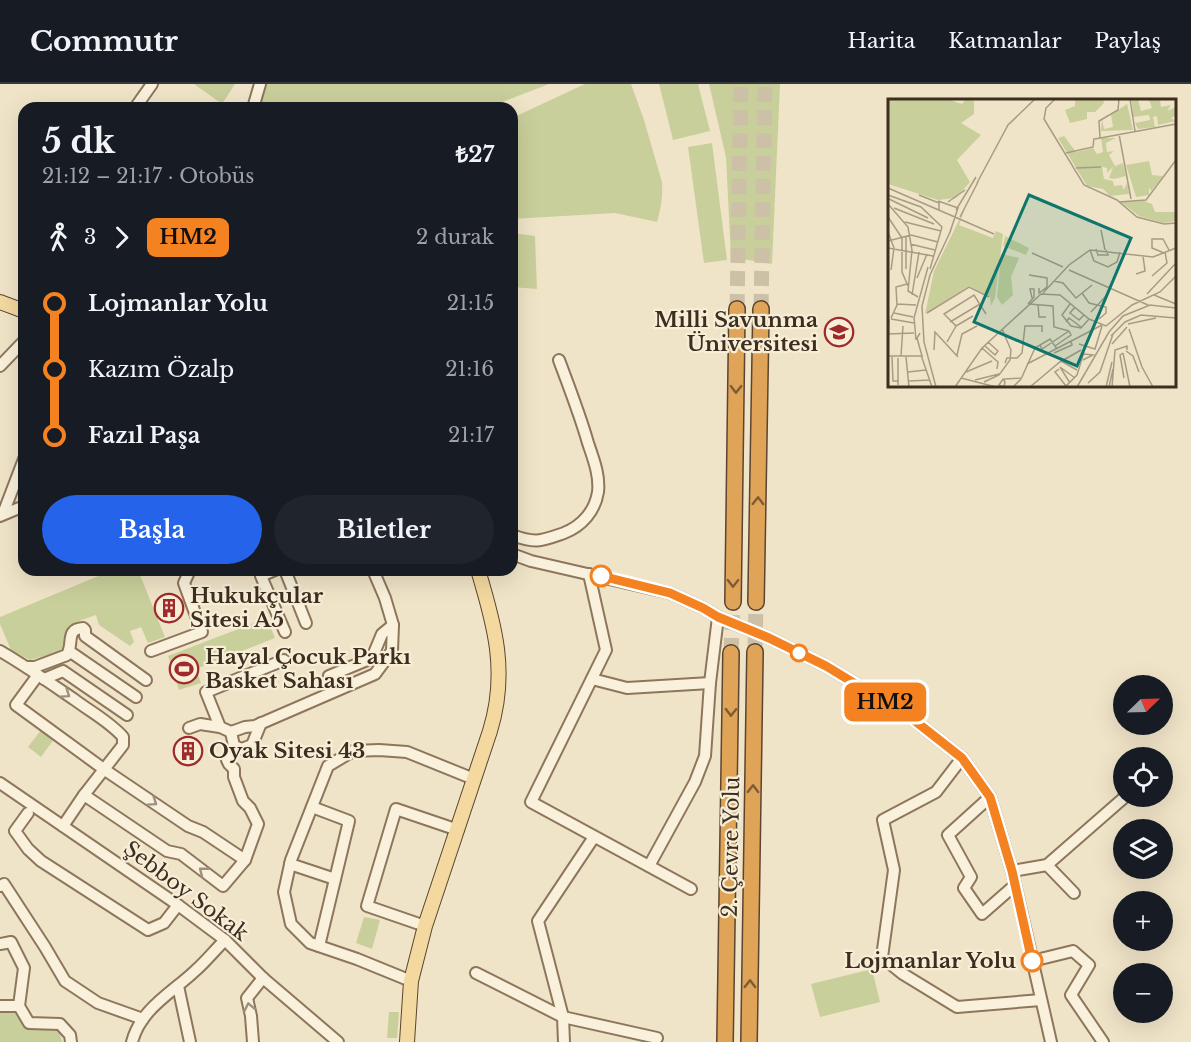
<!DOCTYPE html>
<html lang="tr">
<meta charset="utf-8">
<style>
body{margin:0;font-family:"Libre Baskerville",serif;background:#20242c;color:#f1f3f6;height:100vh;display:flex;flex-direction:column;font-size:22px;white-space:nowrap}
*{box-sizing:border-box;margin:0}
p{font-size:20px;color:#9ea1a6}
.icon{flex:none;width:33px;height:33px;fill:none;stroke:currentColor;stroke-width:2;stroke-linecap:round;stroke-linejoin:round}
.map{position:relative;flex:1;overflow:hidden}
.details{position:absolute;left:18px;top:18px;width:500px;height:474px;display:flex;flex-direction:column;background:#171b24;border-radius:18px;box-shadow:0 6px 24px #0002}
.details>*{flex:none}
.badge{padding:0 12px;border-radius:9px;font-size:21px;line-height:39px}
.needle{width:39px;rotate:67deg}
.controls{position:absolute;left:1113px;top:591px;display:grid;gap:12px}
.controls a{display:grid;place-items:center;width:60px;height:60px;border-radius:50%;background:#171b24;box-shadow:0 6px 24px #0002;font-size:30px}
.map>.badge{position:absolute;translate:-50% -50%;box-shadow:0 0 0 3px #fff}
.legs{display:flex;align-items:center;gap:9px;height:66px;padding:0 24px;font-size:20px}
.legs p{margin-inline-start:auto}
.head{display:flex;align-items:center;justify-content:space-between;height:102px;padding:0 24px}
h1{font-size:33px;font-weight:700;line-height:45px}
.button{display:flex;gap:12px;margin-top:auto;padding:12px 24px}
.button a{flex:1;height:69px;border-radius:36px;background:#2563eb;color:#fff;font-size:24px;font-weight:700;line-height:69px;text-align:center}
.button a+a{background:#20242c;color:#f1f3f6}
ul{padding:0 24px;list-style:none}
li{display:flex;align-items:center;gap:21px;height:66px;font-size:22px}
li i{display:grid;place-items:center;width:9px;height:100%;margin:0 8px;background:currentColor}
li i::after{content:'';width:15px;height:15px;margin:-8px;border:4px solid;border-radius:50%;background:#171b24}
li p{margin-inline-start:auto}
li:first-child i{background:linear-gradient(#0000 50%,currentColor 0)}
li:last-child i{background:linear-gradient(currentColor 50%,#0000 0)}
header{display:flex;align-items:center;gap:36px;box-sizing:border-box;height:84px;padding:0 30px;background:#171b24;border-bottom:2px solid #363941}
header strong{font-size:28px}
nav{display:flex;gap:33px;margin-inline-start:auto;font-size:21px}
.map>svg:first-child{display:block}
.green{fill:#c9cf9b}
.lines{fill:none;stroke-linecap:round;stroke-linejoin:round}
.highway-tunnel{stroke:#ccc0a6;stroke-width:15;stroke-dasharray:15 8;stroke-linecap:butt}
.minor-casing{stroke:#8d765c;stroke-width:14}
.major-casing{stroke:#5b4430;stroke-width:16}
.highway-casing{stroke:#5b4430;stroke-width:18}
.minor{stroke:#faf1dc;stroke-width:10}
.major{stroke:#f3d9a0;stroke-width:14}
.highway{stroke:#e0a458;stroke-width:15}
.oneway{stroke:#7e5d36}
.oneway2{stroke:#9c907e}
.line-1-casing{stroke:#fff;stroke-width:14}
.line-1{stroke:#f58220;stroke-width:9}
.stop-1-dot{fill:#fff;stroke:#f58220;stroke-width:3}
.labels{text-anchor:middle;dominant-baseline:central;stroke-width:4.5;stroke-linejoin:round;paint-order:stroke}
.poi-label{font-size:21px;font-weight:bold;fill:#3d2e20;stroke:#f7eed8;text-anchor:start}
.street-label{font-size:21px;fill:#3d2e20;stroke:#f7eed8}
.stop-label{font-size:21px;font-weight:bold;fill:#3d2e20;stroke:#f7eed8;text-anchor:end}
.inset-road{fill:none;stroke:#a89b85;stroke-width:1.5}
.view{fill:#0f766e;fill-opacity:0.15;stroke:#0f766e;stroke-width:3}
.inset-edge{fill:none;stroke:#3d2e20;stroke-width:3}
</style>
<header>
<strong>Commutr</strong>
<nav><a>Harita</a><a>Katmanlar</a><a>Paylaş</a></nav>
</header>
<div class="map">
<svg width="1191" height="958" viewBox="0 0 1191 958">
<rect width="100%" height="100%" fill="#f0e4c8"/>
<g class="green">
<polygon points="194,0 235,0 222,20"/>
<polygon points="263,0 549,0 487,24 257,24"/>
<path d="M 585,0 L 631,0 L 644,36 L 662,98 C 663,111 661,125 657,138 L 615,129 L 512,135 L 512,34 Z"/>
<polygon points="659,0 698,0 710,47 673,56"/>
<polygon points="709,0 780,0 772,180 731,173 726,73"/>
<polygon points="712,59 727,176 704,179 688,63"/>
<polygon points="512,149 535,152 537,205 512,203"/>
<polygon points="113,486 138,486 165,553 148,559 141,543 130,547 134,558 130,562 99,541 96,531 76,538 67,546 62,567 30,576 11,566 0,540 0,533"/>
<polygon points="267,534 275,554 196,585 201,599 179,606 168,572"/>
<polygon points="44,642 57,651 41,673 28,663"/>
<polygon points="364,833 380,836 372,865 356,859"/>
<polygon points="872,885 880,918 820,933 811,900"/>
<polygon points="0,925 16,926 26,944 59,945 62,958 0,958"/>
<polygon points="389,928 399,928 397,954 387,954"/>
</g>
<g class="lines">
<g class="highway-tunnel">
<polyline points="737,225 741,0"/>
<polyline points="761,225 765,0"/>
<polyline points="755,568 756,518"/>
<polyline points="731,569 733,518"/>
</g>
<g class="minor-casing">
<g id="minor">
<polyline points="135,24 152,0"/>
<polyline points="253,24 260,0"/>
<polyline points="0,282 24,257"/>
<polyline points="3,430 24,375"/>
<polyline points="0,432 24,422"/>
<path d="M 512,451 C 536,460 541,457 564,449 C 582,442 595,427 598,408 C 600,391 593,374 588,359 C 580,331 569,303 559,276"/>
<polyline points="512,470 531,477 670,509 703,524 718,533 769,554 826,582 910,633 962,674 990,713 1012,787 1051,958"/>
<polyline points="275,486 261,492 285,548"/>
<polyline points="285,486 306,539"/>
<polyline points="589,490 606,566 531,718 691,805"/>
<path d="M 0,567 C 26,582 50,599 75,616 C 91,628 110,638 123,653 L 123,661 L 84,711 L 63,742"/>
<polyline points="69,567 136,613"/>
<polyline points="151,567 202,548 184,499 190,486"/>
<path d="M 27,583 L 35,583 L 67,571 C 74,559 65,545 83,544 L 85,546 L 85,552 L 146,596"/>
<polyline points="38,591 16,621 105,686 188,742 203,748 245,776"/>
<polyline points="44,595 63,587 127,631"/>
<polyline points="592,595 627,604 710,599"/>
<polyline points="332,608 329,592 372,574 382,550 393,541"/>
<polyline points="189,644 200,640 220,643"/>
<polyline points="231,648 220,643 206,608 284,576"/>
<polyline points="234,662 242,665 252,661 261,639"/>
<polyline points="962,674 936,708 883,736 894,786 882,873 903,890 957,923 1041,916"/>
<polyline points="0,699 178,821 225,856 263,894 338,958"/>
<polyline points="84,711 167,767 181,770 223,802 245,776 258,740 250,724 243,717 234,693 234,685 229,680 227,676 234,662 231,648 245,643 255,642 375,590 392,567 393,541 385,514 373,486"/>
<polyline points="990,713 948,751 971,793 964,804 982,830 1015,801"/>
<polyline points="312,723 349,737 319,862"/>
<polyline points="28,729 15,747 28,765 41,777 148,846 164,839 178,821"/>
<polyline points="290,780 335,795"/>
<polyline points="1047,781 1074,809"/>
<polyline points="649,782 695,698 705,672 710,599 718,533"/>
<polyline points="1012,787 1047,781 1126,712"/>
<polyline points="0,802 4,800 45,863 65,897 98,919 143,935"/>
<polyline points="425,842 367,822 396,725 458,746"/>
<polyline points="0,860 11,858 24,884 19,922 29,939 60,940 70,951 71,958"/>
<polyline points="1032,877 1073,867 1089,881 1071,911 1103,958"/>
<polyline points="476,889 563,933 657,954"/>
<polyline points="411,897 357,875 310,859 291,840 284,808 291,776 328,682 353,667 379,666 407,668 474,695"/>
<polyline points="178,902 190,958"/>
<polyline points="0,922 19,922"/>
<path d="M 132,958 C 141,924 172,909 196,886 C 206,877 215,866 225,856"/>
<polyline points="253,958 251,932 247,914 263,894"/>
<polyline points="564,958 563,933 538,837 594,753"/>
</g>
</g>
<g class="major-casing">
<g id="major">
<polyline points="0,218 24,227"/>
<path d="M 407,958 L 411,897 L 425,842 L 490,647 C 508,589 495,542 478,486"/>
</g>
</g>
<g class="highway-casing">
<g id="highway">
<polyline points="733,518 737,225"/>
<polyline points="756,518 761,225"/>
<polyline points="725,958 731,569"/>
<polyline points="749,958 755,568"/>
</g>
</g>
<use href="#minor" class="minor"/>
<use href="#major" class="major"/>
<use href="#highway" class="highway"/>
</g>
<defs><path id="oneway-chevron" d="M-2-3.5L2.5 0L-2 3.5" fill="none" stroke-width="1.6" stroke-linecap="round" stroke-linejoin="round" transform="scale(1.5)"/></defs>
<g class="oneway">
<use href="#oneway-chevron" transform="translate(736 305) rotate(91)"/>
<use href="#oneway-chevron" transform="translate(758 417) rotate(-89)"/>
<use href="#oneway-chevron" transform="translate(733 499) rotate(91)"/>
<use href="#oneway-chevron" transform="translate(731 628) rotate(91)"/>
<use href="#oneway-chevron" transform="translate(753 705) rotate(-89)"/>
<use href="#oneway-chevron" transform="translate(750 900) rotate(-89)"/>
</g>
<g class="oneway2">
<use href="#oneway-chevron" transform="translate(66 610) rotate(34)"/>
<use href="#oneway-chevron" transform="translate(153 718) rotate(34)"/>
<use href="#oneway-chevron" transform="translate(203 787) rotate(-142)"/>
<use href="#oneway-chevron" transform="translate(249 923) rotate(-101)"/>
</g>
<g class="lines">
<g class="line-1-casing">
<polyline id="line-1" points="601,492 670,509 703,524 718,533 769,554 826,582 910,633 962,674 990,713 1012,787 1032,877"/>
</g>
<use href="#line-1" class="line-1"/>
</g>
<defs>
<g id="university-ring" transform="scale(1.5)"><circle r="9.5" fill="#f7eed8" stroke="#9e2a2b" stroke-width="1.5"/><path d="M0-5L7-2L0 1L-7-2ZM-4 1L0 2.5L4 1V4Q0 6-4 4Z" fill="#9e2a2b"/></g>
<g id="building-ring" transform="scale(1.5)"><circle r="9.5" fill="#f7eed8" stroke="#9e2a2b" stroke-width="1.5"/><path d="M-4-6H4V6H1V3H-1V6H-4ZM-2.5-4.3h1.7v1.8h-1.7ZM.8-4.3h1.7v1.8H.8ZM-2.5-1h1.7V.8h-1.7ZM.8-1h1.7V.8H.8Z" fill="#9e2a2b"/></g>
<g id="stadium-ring" transform="scale(1.5)"><circle r="9.5" fill="#f7eed8" stroke="#9e2a2b" stroke-width="1.5"/><path d="M0-5a6.5 5 0 1 0 0 10a6.5 5 0 1 0 0-10ZM-3.5-1.8h7v3.6h-7Z" fill="#9e2a2b"/></g>
</defs>
<g fill-rule="evenodd">
<use href="#university-ring" x="839" y="248"/>
<use href="#building-ring" x="169" y="524"/>
<use href="#stadium-ring" x="184" y="585"/>
<use href="#building-ring" x="188" y="667"/>
</g>
<g class="stop-1-dot">
<circle cx="601" cy="492" r="10"/>
<circle cx="799" cy="569" r="8"/>
<circle cx="1032" cy="877" r="10"/>
</g>
<g class="labels">
<g class="poi-label">
<text x="818" y="236" text-anchor="end">Milli Savunma<tspan x="818" dy="24">Üniversitesi</tspan></text>
<text x="190" y="512">Hukukçular<tspan x="190" dy="24">Sitesi A5</tspan></text>
<text x="205" y="573">Hayal Çocuk Parkı<tspan x="205" dy="24">Basket Sahası</tspan></text>
<text x="209" y="667">Oyak Sitesi 43</text>
</g>
<g class="street-label">
<text transform="translate(731 763) rotate(-89)">2. Çevre Yolu</text>
<text transform="translate(186 807) rotate(37)">Şebboy Sokak</text>
</g>
<g class="stop-label">
<text x="1016" y="877">Lojmanlar Yolu</text>
</g>
</g>
<g transform="translate(888 15)">
<rect width="288" height="288" fill="#f0e4c8"/>
<path d="M 0,0 L 59,0 L 74,5 L 78,0 L 86,2 L 86,15 L 73,24 L 93,36 L 69,61 L 82,83 L 68,99 L 50,101 L 0,85 ZM 187,0 L 215,0 L 216,4 L 207,13 L 199,13 L 199,20 L 182,24 L 177,11 L 187,7 ZM 238,0 L 245,31 L 213,32 L 214,19 L 216,30 L 225,28 L 223,16 L 239,5 ZM 243,0 L 250,0 L 253,12 L 264,9 L 261,1 L 272,0 L 273,8 L 283,6 L 279,12 L 288,8 L 288,17 L 283,19 L 288,22 L 270,26 L 269,17 L 265,18 L 267,28 L 250,30 L 247,24 L 262,21 L 261,16 L 245,18 L 244,4 L 247,2 L 243,4 ZM 176,37 L 188,53 L 205,49 L 209,55 L 215,53 L 213,39 L 228,39 L 218,44 L 219,53 L 226,52 L 221,56 L 227,67 L 235,64 L 238,77 L 226,80 L 221,79 L 225,68 L 219,74 L 219,69 L 214,68 L 216,80 L 225,82 L 226,87 L 234,86 L 236,91 L 239,83 L 241,95 L 222,97 L 215,90 L 199,87 L 170,39 ZM 261,62 L 264,76 L 275,77 L 263,92 L 261,88 L 261,96 L 248,98 L 238,66 ZM 256,102 L 264,105 L 267,113 L 288,113 L 288,122 L 276,124 L 251,117 L 233,103 ZM 78,107 L 71,126 L 105,139 L 108,132 L 115,135 L 107,199 L 103,207 L 102,198 L 81,187 L 37,215 L 46,172 ZM 117,137 L 141,149 L 138,156 L 115,147 ZM 113,155 L 131,159 L 123,178 L 125,196 L 114,206 L 109,198 Z" fill="#c9cf9b"/>
<path class="inset-road" d="M 167,0 L 158,9 L 156,20 L 196,86 L 229,101 L 249,118 L 276,125 L 288,124M 242,0 L 247,32M 231,35 L 243,100M 212,39 L 211,22 L 230,11 L 231,0M 207,40 L 288,25M 178,54 L 205,48 L 206,39M 188,69 L 213,68M 89,84 L 120,26 L 147,0M 0,89 L 106,135M 0,96 L 33,108 L 54,128 L 42,170M 31,96 L 51,104 L 51,112M 1,100 L 40,119M 50,102 L 70,109 L 62,133M 60,103 L 77,91M 231,103 L 258,101 L 288,61M 0,105 L 20,128 L 24,151 L 20,192 L 30,198M 6,109 L 46,125M 68,111 L 88,78M 0,118 L 14,139 L 14,173 L 20,187M 72,118 L 90,83M 17,123 L 53,132M 213,131 L 217,151M 0,133 L 6,149 L 3,171M 18,137 L 18,170M 0,142 L 23,136 L 50,143M 22,145 L 47,151M 0,149 L 45,157M 208,150 L 210,156 L 220,156 L 218,151M 202,151 L 206,162 L 220,168 L 229,163 L 232,153M 144,154 L 175,168M 276,154 L 264,149 L 264,140 L 275,140 L 281,151M 181,171 L 260,206M 248,175 L 257,172 L 255,157M 141,176 L 159,179 L 159,188 L 151,194 L 151,189M 264,177 L 279,164 L 277,153M 29,179 L 39,155M 166,182 L 175,184 L 188,199 L 204,186M 155,194 L 181,166 L 202,151 L 265,158 L 288,149M 194,194 L 201,204 L 218,208 L 218,214 L 211,220M 259,195 L 288,164M 24,196 L 31,153M 266,196 L 288,205M 9,205 L 28,206M 140,205 L 146,198 L 146,190 L 142,190 L 144,199M 141,205 L 165,207 L 166,228 L 181,232M 150,205 L 151,218 L 158,218M 182,205 L 174,216 L 183,227 L 193,229 L 201,220M 187,208 L 182,214 L 191,221 L 196,216M 203,213 L 219,196M 6,214 L 25,218M 39,214 L 81,188 L 101,198M 26,218 L 28,241M 3,219 L 9,206 L 8,188 L 19,185M 26,219 L 40,168M 3,220 L 26,224M 62,223 L 92,205M 178,223 L 181,219 L 193,228M 240,225 L 268,219M 68,227 L 85,217M 241,230 L 254,268 L 265,288M 0,235 L 26,234M 223,237 L 237,223 L 253,216 L 288,219M 59,243 L 68,227 L 56,215 L 86,196 L 98,215M 191,245 L 207,250 L 214,227M 224,245 L 239,228M 152,246 L 154,250 L 181,232M 97,247 L 107,256 L 110,252 L 100,243M 167,247 L 183,236 L 181,232M 94,249 L 110,263 L 109,270M 0,251 L 1,220M 46,251 L 47,233 L 70,258M 238,252 L 245,257 L 251,273M 166,254 L 184,246 L 183,242M 235,254 L 242,288M 235,254 L 232,256 L 236,279M 33,256 L 44,288M 69,256 L 74,235 L 89,227M 0,257 L 34,257 L 29,239 L 32,234M 13,257 L 15,227M 4,258 L 5,282 L 11,282M 18,258 L 21,288M 195,261 L 205,256 L 196,255M 172,263 L 193,251M 117,264 L 119,259 L 129,259 L 134,254 L 137,227 L 154,227 L 154,233M 139,265 L 214,226M 171,270 L 167,273 L 178,287M 20,273 L 38,271M 78,273 L 104,262M 73,279 L 108,288M 115,280 L 117,283 L 116,288 L 111,286 ZM 116,280 L 134,279M 87,281 L 111,275M 21,282 L 42,281M 96,283 L 111,276 L 122,261 L 123,251 L 114,230M 182,284 L 172,268 L 187,279M 200,284 L 212,273 L 225,235M 10,286 L 10,259M 48,288 L 36,243 L 34,207 L 42,176 L 63,131M 67,288 L 94,249 L 153,195 L 172,196 L 201,220 L 218,227 L 244,206 L 272,193 L 288,177M 125,288 L 133,280 L 147,249 L 162,240 L 169,250M 142,288 L 173,262 L 189,271M 177,288 L 189,276 L 196,253M 189,288 L 221,233 L 235,217 L 262,206 L 288,209M 218,288 L 224,263M 221,288 L 225,270M 224,288 L 227,251 L 239,247 L 239,251"/>
<path class="view" d="M 141,96 L 243,139 L 189,267 L 86,223 Z"/>
<rect width="288" height="288" class="inset-edge"/>
</g>
</svg>
<div class="controls">
<a><svg class="needle" viewBox="-14 -14 28 28"><path d="M0-13l5 13h-10z" fill="#e53935"/><path d="M0 13l5-13h-10z" fill="#9ea1a6"/></svg></a>
<a><svg class="icon" aria-label="locate" viewBox="0 0 24 24"><circle cx="12" cy="12" r="6"/><path d="M12 2v4M12 18v4M2 12h4M18 12h4"/></svg></a>
<a><svg class="icon" aria-label="layers" viewBox="0 0 24 24"><path d="M12 4l9 5-9 5-9-5zM3 14l9 5 9-5"/></svg></a>
<a>+</a>
<a>−</a>
</div>
<b class="badge" style="left:885px;top:618px;background:#f58220;color:#111">HM2</b>
<section class="details">
<div class="head"><div><h1>5 dk</h1><p>21:12 – 21:17 · Otobüs</p></div><b>₺27</b></div>
<div class="legs"><svg class="icon" aria-label="walk" viewBox="0 0 24 24"><circle cx="13" cy="4" r="2"/><path d="M13 8l-2 6 4 7M11 14l-3 7M7 12l3-4h3l4 4"/></svg>3<svg class="icon" aria-label="forward" viewBox="0 0 24 24"><path d="M9 5l7 7-7 7"/></svg><b class="badge" style="background:#f58220;color:#111">HM2</b><p>2 durak</p></div>
<ul>
<li><i style="color:#f58220"></i><b>Lojmanlar Yolu</b><p>21:15</p></li>
<li><i style="color:#f58220"></i><span>Kazım Özalp</span><p>21:16</p></li>
<li><i style="color:#f58220"></i><b>Fazıl Paşa</b><p>21:17</p></li>
</ul>
<div class="button"><a>Başla</a><a>Biletler</a></div>
</section>
</div>
